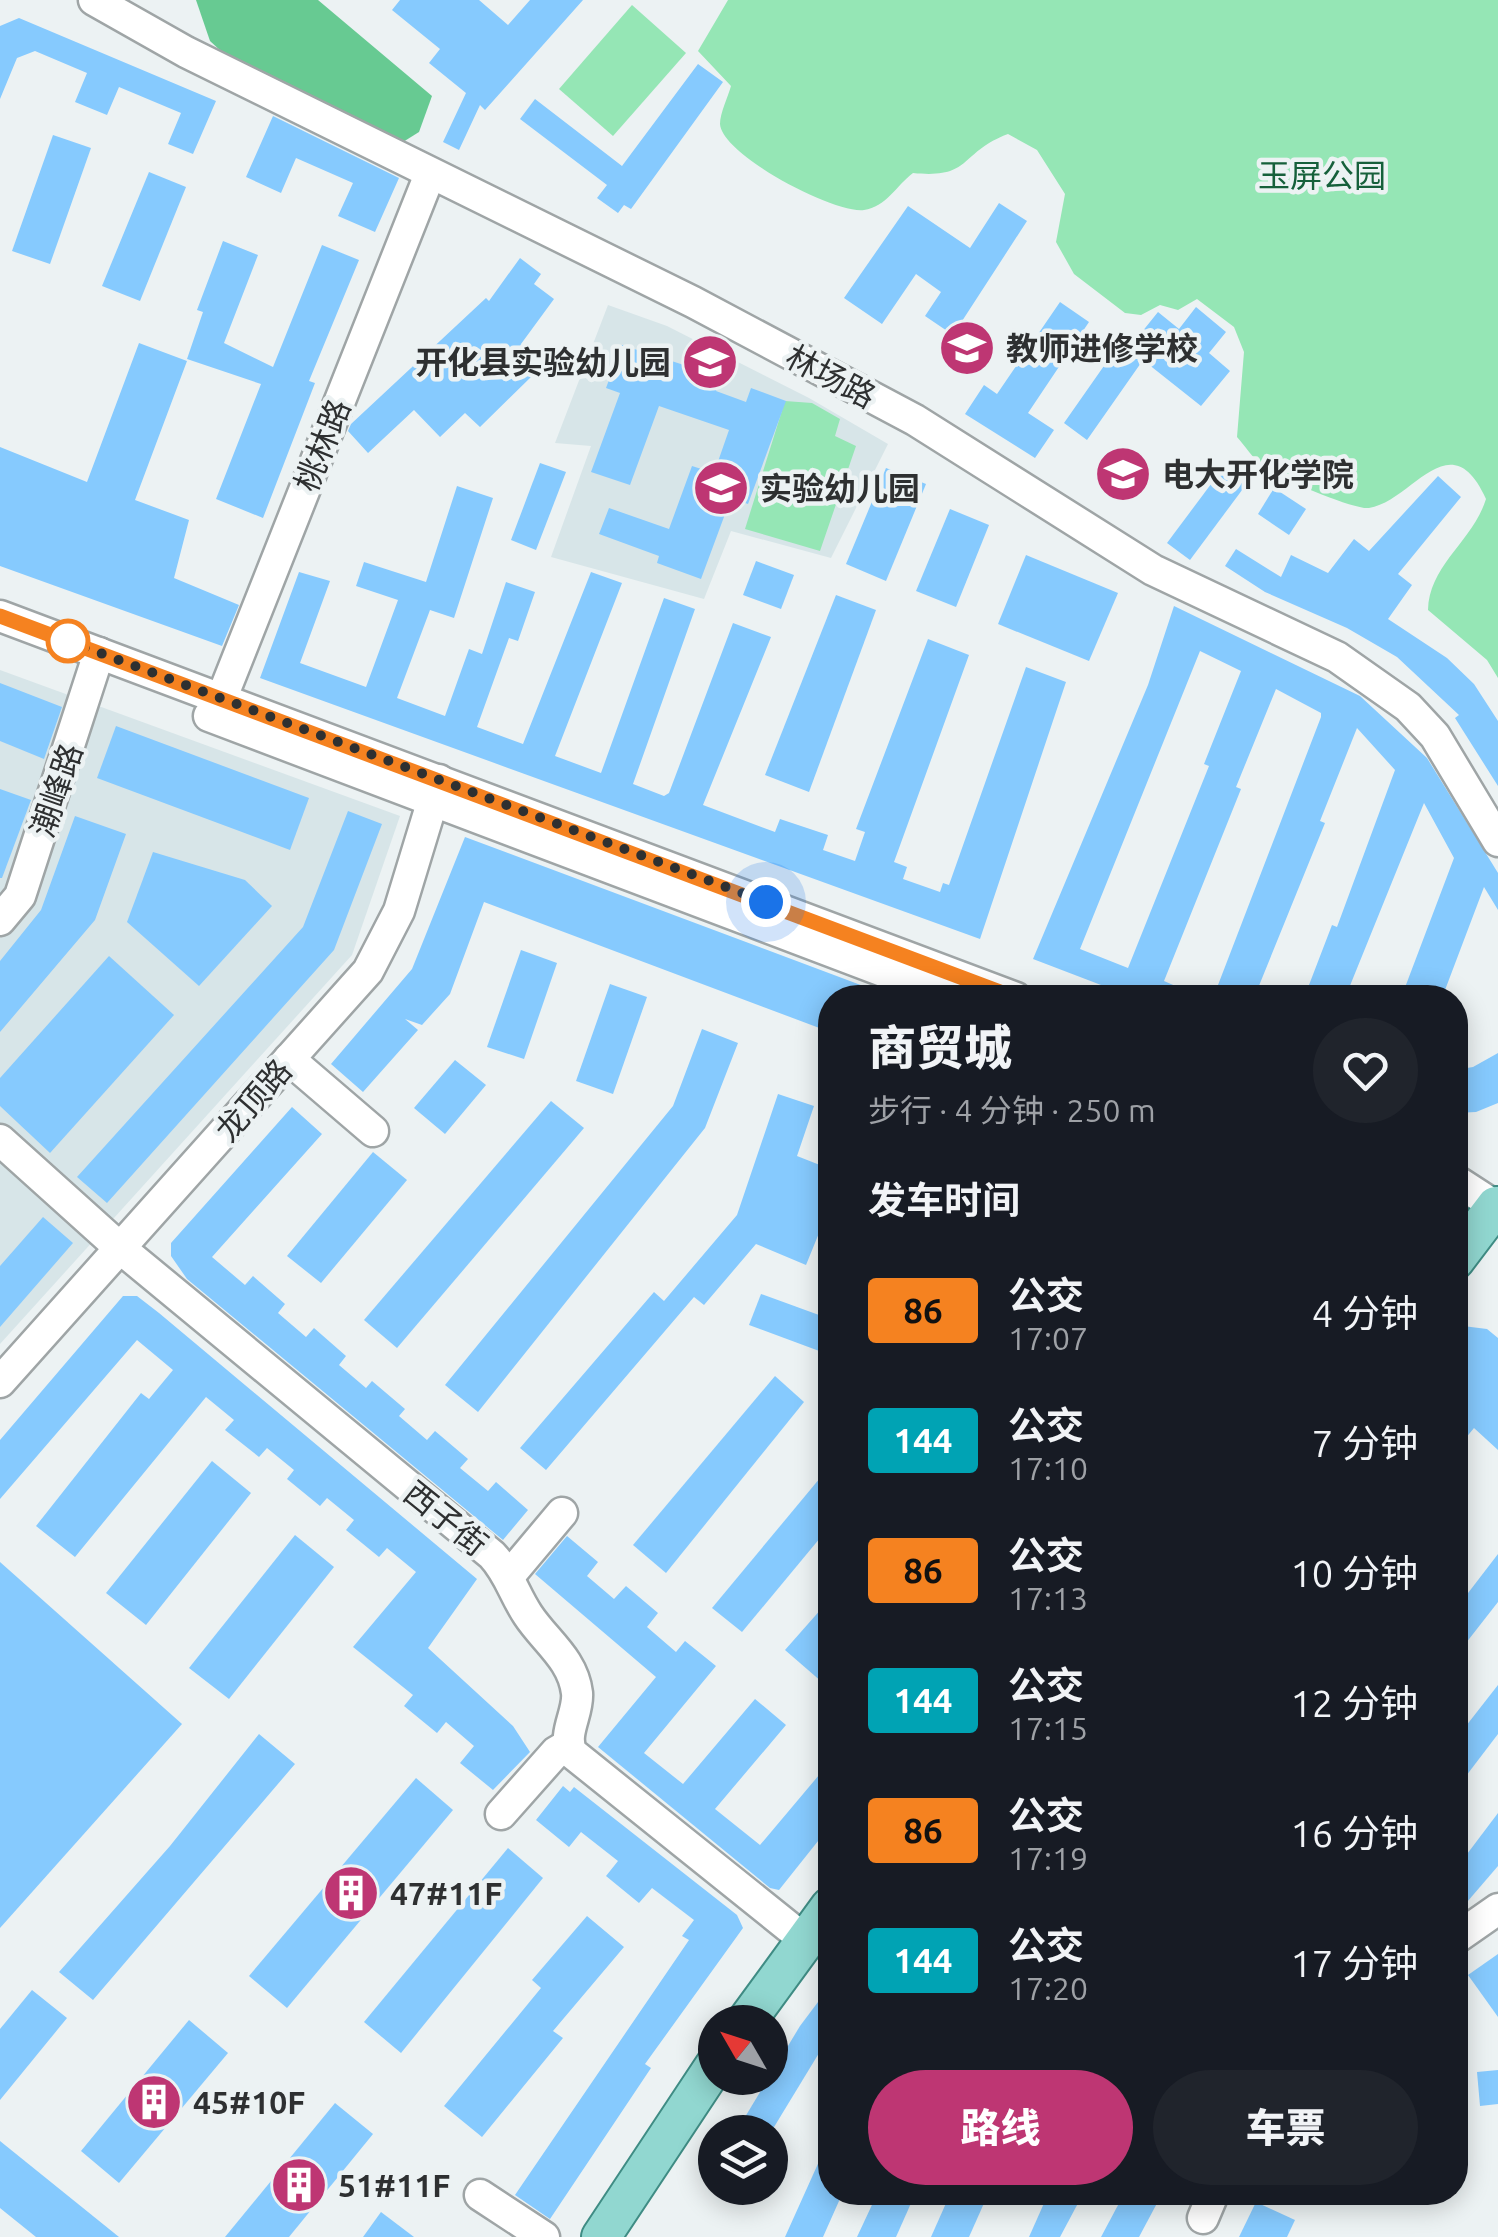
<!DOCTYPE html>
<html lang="zh">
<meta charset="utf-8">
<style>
body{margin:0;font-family:Ubuntu,"Noto Sans SC",sans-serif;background:#20242c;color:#f1f3f6;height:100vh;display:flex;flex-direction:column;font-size:38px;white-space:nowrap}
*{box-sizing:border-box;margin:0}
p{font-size:32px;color:#9ea1a6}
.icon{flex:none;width:55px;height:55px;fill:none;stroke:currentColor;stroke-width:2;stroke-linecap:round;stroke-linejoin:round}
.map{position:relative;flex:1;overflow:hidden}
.panel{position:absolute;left:818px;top:985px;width:650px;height:1220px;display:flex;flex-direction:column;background:#171b24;border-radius:40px;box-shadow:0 5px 25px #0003}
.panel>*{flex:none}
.badge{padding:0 20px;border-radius:8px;font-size:35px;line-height:65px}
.needle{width:65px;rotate:309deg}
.buttons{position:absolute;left:698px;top:2005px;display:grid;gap:20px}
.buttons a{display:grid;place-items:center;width:90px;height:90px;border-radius:50%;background:#171b24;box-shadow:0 5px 25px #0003;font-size:50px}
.you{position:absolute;width:50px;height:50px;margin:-25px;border:8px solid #fff;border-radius:50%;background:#1a73e8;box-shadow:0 0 0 15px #1a73e833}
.map>.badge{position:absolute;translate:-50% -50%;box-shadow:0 0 0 5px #fff}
h2{padding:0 50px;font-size:38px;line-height:90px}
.round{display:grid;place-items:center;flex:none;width:105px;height:105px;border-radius:52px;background:#20242c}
.summary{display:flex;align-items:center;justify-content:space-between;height:170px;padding:0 50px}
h1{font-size:48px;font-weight:800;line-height:75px}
.cta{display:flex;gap:20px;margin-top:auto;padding:20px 50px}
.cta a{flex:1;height:115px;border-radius:60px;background:#be3673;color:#fff;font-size:40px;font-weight:800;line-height:115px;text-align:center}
.cta a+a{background:#20242c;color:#f1f3f6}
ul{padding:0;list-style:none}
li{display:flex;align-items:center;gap:30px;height:130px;padding:0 50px}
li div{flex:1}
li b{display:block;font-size:38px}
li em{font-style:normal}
li .badge{min-width:110px;font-weight:700;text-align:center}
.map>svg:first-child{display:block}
.built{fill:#d7e5e8}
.green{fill:#95e6b5}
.forest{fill:#67ca92}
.building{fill:#86cafe;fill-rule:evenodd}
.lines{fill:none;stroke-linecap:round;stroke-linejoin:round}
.minor-casing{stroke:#9fa5a6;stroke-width:35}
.major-casing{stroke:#3f8c84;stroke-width:42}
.minor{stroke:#fff;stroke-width:30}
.major{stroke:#91d7d0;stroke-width:38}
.line-casing{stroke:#fff;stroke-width:22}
.line{stroke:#f58220;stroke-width:15}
.walk{stroke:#2e3031;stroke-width:10;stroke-dasharray:0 18}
.stop-dot{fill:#fff;stroke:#f58220;stroke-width:5}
.labels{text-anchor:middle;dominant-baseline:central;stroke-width:9;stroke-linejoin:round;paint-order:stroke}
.park-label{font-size:32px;fill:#16603b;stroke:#ecf2f3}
.poi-label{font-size:32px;font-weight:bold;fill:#2e3031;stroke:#ecf2f3;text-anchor:start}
.street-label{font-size:32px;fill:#2e3031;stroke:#ecf2f3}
</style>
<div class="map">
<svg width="1498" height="2237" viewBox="0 0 1498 2237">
<rect width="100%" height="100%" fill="#ecf2f3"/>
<g class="built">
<polygon points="608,305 667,326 809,398 888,444 831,558 731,531 704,599 551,557 591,446 555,443"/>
<polygon points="0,670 400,816 352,955 0,1344"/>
</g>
<g class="green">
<path d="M 728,0 L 1498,0 L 1498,678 L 1487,660 L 1428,610 C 1429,565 1473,541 1486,499 C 1450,420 1412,502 1369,508 C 1354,510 1275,476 1262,466 C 1253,458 1245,446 1237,437 L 1244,352 L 1234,327 L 1197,299 L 1178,310 L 1160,305 L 1141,315 L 1125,313 L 1074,274 L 1056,242 L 1065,194 L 1037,150 L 1008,134 C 958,153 973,179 913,173 C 896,186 886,207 864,210 C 834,214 722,155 720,124 C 720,113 728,97 731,86 L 698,51 Z"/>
<polygon points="632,5 686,53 613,136 559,89"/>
<polygon points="785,401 812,403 840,419 835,436 856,446 820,551 745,529"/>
</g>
<polygon class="forest" points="196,0 318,0 432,96 419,132 403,142 236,65 210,41"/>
<g class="building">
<polygon points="400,0 479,0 508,25 530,0 583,0 485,110 480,105 459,150 443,142 466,93 429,63 440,49 392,10"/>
<polygon points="19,18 216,101 193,154 168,144 181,113 119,87 107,115 75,102 87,73 35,51 17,58 0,99 0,26"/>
<polygon points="698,64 723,82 631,209 624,205 618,213 597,198 607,185 520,119 535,99 622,166"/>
<polygon points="273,116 399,178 375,232 338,216 353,183 296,158 281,193 246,177"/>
<polygon points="53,135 91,148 50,264 12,251"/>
<polygon points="149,172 186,187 140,301 102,286"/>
<polygon points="999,203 1027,221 953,335 925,316 941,292 916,274 882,324 844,298 908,206 970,248"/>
<polygon points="223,241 258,255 224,343 273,367 322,245 359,260 309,381 315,383 263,518 216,499 261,384 187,359 203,312 197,310"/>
<polygon points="520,258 541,274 534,284 554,299 521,344 529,351 517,363 531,377 480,427 465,413 440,437 414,410 368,453 348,431 351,424 486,298 489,301"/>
<polygon points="1060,302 1089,322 1028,413 1054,430 1035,458 965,414 984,385 997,394"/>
<polygon points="1196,307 1226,332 1209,353 1230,371 1201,406 1143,360 1087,440 1064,423 1113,353 1121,358 1158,312 1179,329"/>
<polygon points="139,343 187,361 135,500 189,520 174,578 239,605 222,646 0,566 0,447 87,482"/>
<polygon points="622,345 721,377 716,391 746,402 751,388 786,401 748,504 731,498 701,579 657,563 659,556 599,534 609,508 669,529 692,466 714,473 729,430 659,406 630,485 591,472 620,393 606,388"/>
<polygon points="1229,460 1251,478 1190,560 1167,543"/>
<polygon points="540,463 566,472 536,550 511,540"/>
<polygon points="886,468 926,484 886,581 846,564"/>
<polygon points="1438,476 1461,497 1398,574 1412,585 1388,619 1447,658 1474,684 1498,721 1498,786 1455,718 1459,715 1397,657 1347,628 1265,592 1225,566 1236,549 1281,577 1291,555 1328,573 1354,539 1369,551"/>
<polygon points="457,486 493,498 454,618 430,610 397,698 445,716 469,649 482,654 506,582 535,592 518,641 509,638 477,727 523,744 591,572 622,583 555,756 601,773 664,598 695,609 633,784 664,796 669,793 733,623 771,637 703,805 775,832 780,819 828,835 823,850 855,861 865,832 856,829 928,639 969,655 894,862 907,867 903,879 940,892 943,883 949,885 1026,667 1066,682 980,939 260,678 299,572 330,581 300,663 366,687 398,600 356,586 364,562 426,582"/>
<polygon points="1274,488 1306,509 1289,535 1258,514"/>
<polygon points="950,509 989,525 956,607 916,591"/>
<polygon points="1026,555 1118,593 1089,661 998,624"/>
<polygon points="756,561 794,575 781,609 743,595"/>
<polygon points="836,595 876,610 809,792 765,775"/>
<path d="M 1174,606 L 1360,696 L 1427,758 L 1498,873 L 1498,910 L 1484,887 L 1442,998 L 1401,998 L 1454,858 L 1424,803 L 1345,998 L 1304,998 L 1332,925 L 1337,927 L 1395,770 L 1357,728 L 1320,821 L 1325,823 L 1254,998 L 1213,998 L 1321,717 L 1321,713 L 1276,689 L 1236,787 L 1241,789 L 1164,981 L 1203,998 L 1135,998 L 1033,959 L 1148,685 ZM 1200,651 L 1241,671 L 1204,764 L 1209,766 L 1128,968 L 1080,949 Z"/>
<polygon points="0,683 62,707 44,759 0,741"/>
<polygon points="116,726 309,798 290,850 97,778"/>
<polygon points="0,789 31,800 2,878 0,878"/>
<polygon points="348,811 382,824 334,950 107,1203 77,1177 303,927"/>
<polygon points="75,816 126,834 95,920 0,1032 0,961 41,910"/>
<polygon points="465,837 890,996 890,998 830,998 830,1032 484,902 450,994 422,1025 405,1019 418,1030 363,1092 331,1064 412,969"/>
<polygon points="153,852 245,880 272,906 199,986 127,922"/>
<polygon points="521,950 557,963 524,1059 487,1047"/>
<polygon points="109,956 174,1015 50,1153 0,1106 0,1078"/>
<polygon points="610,984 647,997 613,1094 576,1081"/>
<polygon points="702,1029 738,1043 705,1128 478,1412 445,1385 673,1106"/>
<polygon points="1498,1053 1498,1103 1476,1112 1455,1113 1455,1070 1473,1067"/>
<polygon points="455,1060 486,1085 445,1134 414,1108"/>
<polygon points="778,1094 814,1106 797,1156 830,1169 830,1206 806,1265 756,1244 704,1305 694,1297 546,1470 520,1448 654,1292 664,1301 737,1215"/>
<polygon points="551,1101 584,1128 397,1348 364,1320"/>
<polygon points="292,1107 322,1134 212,1257 245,1285 253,1276 285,1304 278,1313 306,1337 314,1328 346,1356 339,1365 366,1388 372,1381 405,1409 399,1416 427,1440 435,1431 468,1459 460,1468 488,1491 496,1482 528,1510 503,1540 187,1279 171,1256 171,1243"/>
<polygon points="373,1152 407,1180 321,1283 287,1256"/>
<polygon points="43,1217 73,1243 0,1327 0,1266"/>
<polygon points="761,1294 830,1319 830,1355 749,1325"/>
<polygon points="123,1296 137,1296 159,1313 477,1579 428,1648 513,1726 530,1752 493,1790 460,1763 474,1746 446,1722 437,1733 404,1706 413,1695 353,1647 416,1572 387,1548 379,1557 346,1530 354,1520 327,1498 320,1506 287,1479 294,1470 267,1448 259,1457 225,1430 234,1420 206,1397 75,1557 36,1526 141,1393 149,1399 173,1370 137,1340 0,1499 0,1440"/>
<polygon points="1455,1325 1487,1329 1498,1338 1498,1450 1474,1428 1455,1451"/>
<polygon points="775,1376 804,1402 666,1573 633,1545"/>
<polygon points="212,1461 251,1493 146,1625 106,1593"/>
<polygon points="830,1466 830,1526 742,1632 712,1608"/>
<polygon points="295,1535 334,1567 229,1699 189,1668"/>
<polygon points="567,1536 598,1562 587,1576 614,1599 626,1586 658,1613 647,1627 676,1652 685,1641 716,1666 644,1753 683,1784 755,1699 786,1725 715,1809 760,1845 830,1762 830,1826 779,1890 770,1888 598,1747 656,1677 535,1574"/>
<polygon points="1498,1554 1498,1602 1455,1657 1455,1610"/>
<polygon points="0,1562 182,1724 0,1928"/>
<polygon points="830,1599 830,1689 785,1650"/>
<polygon points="1498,1685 1498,1734 1466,1776 1455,1768 1455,1740"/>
<polygon points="259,1734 295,1764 93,2000 59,1972 170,1846"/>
<polygon points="416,1778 453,1810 287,2008 249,1976"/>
<polygon points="563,1786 570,1792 574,1787 737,1915 743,1928 645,2064 651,2068 550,2219 515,2195 689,1940 682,1936 694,1920 652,1888 639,1903 606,1876 618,1861 581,1832 569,1847 536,1820"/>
<polygon points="1498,1813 1498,1866 1455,1916 1455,1870"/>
<polygon points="508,1848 543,1878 401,2053 364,2022"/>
<polygon points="587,1916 624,1947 553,2031 563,2038 482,2137 444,2106 541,1988 532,1980"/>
<polygon points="1498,1954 1498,2017 1468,1975"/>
<polygon points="830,1986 830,2035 771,2132 736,2132 800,2026"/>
<polygon points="32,1990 67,2018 0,2100 0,2029"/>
<polygon points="189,2020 228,2053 119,2183 81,2151"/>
<polygon points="1498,2070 1498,2104 1480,2106 1477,2072"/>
<polygon points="335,2103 373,2134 289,2237 225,2237"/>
<polygon points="830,2137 830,2192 843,2192 823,2237 785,2237"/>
<polygon points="0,2141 119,2237 36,2237 0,2208"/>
<polygon points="878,2192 916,2192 896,2237 857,2237"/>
<polygon points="951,2192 989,2192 969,2237 931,2237"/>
<polygon points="1049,2192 1084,2192 1060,2237 1029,2237"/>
<polygon points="1125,2192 1163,2192 1139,2237 1101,2237"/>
<polygon points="1256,2202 1295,2220 1287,2237 1239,2237"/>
<polygon points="381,2212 414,2237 363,2237"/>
</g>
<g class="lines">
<g class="minor-casing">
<g id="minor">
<polyline points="94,0 186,52 693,302 915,420 1153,570 1337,657 1408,707 1435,736 1498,841"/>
<polyline points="0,616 1016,998"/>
<polyline points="215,715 430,174"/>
<polyline points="209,716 954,998"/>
<polyline points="0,920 20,896 99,653"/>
<polyline points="289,1059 373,1131"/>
<path d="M 0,1140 L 120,1248 L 492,1555 C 509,1573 514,1594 528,1615 C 545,1641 573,1659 577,1693 C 579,1713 562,1734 572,1753 L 805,1940"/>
<polyline points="1455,1180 1498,1208"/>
<polyline points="0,1382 368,971 399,911 439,780"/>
<polyline points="509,1576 562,1513"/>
<polyline points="501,1814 556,1752 568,1745"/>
<polyline points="1455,1939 1498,1909"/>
<polyline points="480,2195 544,2237"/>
<polyline points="1203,2218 1214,2192"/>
</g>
</g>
<g class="major-casing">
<g id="major">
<polyline points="1455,1260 1496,1206"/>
<polyline points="746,2022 830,1907"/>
<polyline points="601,2237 715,2065"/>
</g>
</g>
<use href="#minor" class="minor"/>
<use href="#major" class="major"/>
</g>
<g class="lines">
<g class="line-casing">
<polyline id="line" points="0,616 1016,998"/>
</g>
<use href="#line" class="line"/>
<polyline class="walk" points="68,641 766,902"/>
</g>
<defs>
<g id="school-disc" transform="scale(2.875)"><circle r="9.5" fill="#be3673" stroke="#ecf2f3"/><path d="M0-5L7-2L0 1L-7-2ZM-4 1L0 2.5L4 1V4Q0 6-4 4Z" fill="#fff"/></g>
<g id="university-disc" transform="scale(2.875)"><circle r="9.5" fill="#be3673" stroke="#ecf2f3"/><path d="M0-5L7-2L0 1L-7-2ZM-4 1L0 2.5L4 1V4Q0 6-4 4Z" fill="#fff"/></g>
<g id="building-disc" transform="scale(2.875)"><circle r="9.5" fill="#be3673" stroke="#ecf2f3"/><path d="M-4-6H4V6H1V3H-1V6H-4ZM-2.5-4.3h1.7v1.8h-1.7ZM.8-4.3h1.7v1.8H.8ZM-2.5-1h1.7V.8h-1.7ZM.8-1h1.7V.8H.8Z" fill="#fff"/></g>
</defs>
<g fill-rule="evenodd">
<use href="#school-disc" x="967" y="348"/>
<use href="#school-disc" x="710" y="362"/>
<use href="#university-disc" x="1123" y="474"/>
<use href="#school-disc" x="721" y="488"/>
<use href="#building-disc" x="351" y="1893"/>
<use href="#building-disc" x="154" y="2102"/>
<use href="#building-disc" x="299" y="2185"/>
</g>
<circle class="stop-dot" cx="68" cy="641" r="20"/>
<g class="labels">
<g class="park-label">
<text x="1322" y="175">玉屏公园</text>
</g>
<g class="poi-label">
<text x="1006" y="348">教师进修学校</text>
<text x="671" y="362" text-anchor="end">开化县实验幼儿园</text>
<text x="1162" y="474">电大开化学院</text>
<text x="760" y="488">实验幼儿园</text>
<text x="390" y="1893">47#11F</text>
<text x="193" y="2102">45#10F</text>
<text x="338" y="2185">51#11F</text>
</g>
<g class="street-label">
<text transform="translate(831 376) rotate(28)">林场路</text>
<text transform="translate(322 445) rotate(-68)">桃林路</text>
<text transform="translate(56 790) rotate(-71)">潮峰路</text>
<text transform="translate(253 1100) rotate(-49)">龙顶路</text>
<text transform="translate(446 1518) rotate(39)">西子街</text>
</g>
</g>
</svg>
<div class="buttons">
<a><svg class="needle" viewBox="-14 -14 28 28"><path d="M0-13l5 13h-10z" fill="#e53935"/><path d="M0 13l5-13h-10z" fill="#9ea1a6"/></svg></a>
<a><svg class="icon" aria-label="layers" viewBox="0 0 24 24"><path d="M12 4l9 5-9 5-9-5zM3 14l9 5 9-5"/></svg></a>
</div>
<div class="you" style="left:766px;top:902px"></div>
<section class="panel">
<div class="summary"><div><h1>商贸城</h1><p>步行 · 4 分钟 · 250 m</p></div><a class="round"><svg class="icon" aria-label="heart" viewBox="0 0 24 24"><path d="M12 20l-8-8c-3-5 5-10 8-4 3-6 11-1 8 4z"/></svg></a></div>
<h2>发车时间</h2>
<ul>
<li><span class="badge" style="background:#f58220;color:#111">86</span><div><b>公交</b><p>17:07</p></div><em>4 分钟</em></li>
<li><span class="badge" style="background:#00a3b4;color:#fff">144</span><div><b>公交</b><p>17:10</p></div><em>7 分钟</em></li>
<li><span class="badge" style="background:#f58220;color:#111">86</span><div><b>公交</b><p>17:13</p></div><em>10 分钟</em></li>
<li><span class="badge" style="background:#00a3b4;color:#fff">144</span><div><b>公交</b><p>17:15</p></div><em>12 分钟</em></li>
<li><span class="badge" style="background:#f58220;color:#111">86</span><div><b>公交</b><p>17:19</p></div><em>16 分钟</em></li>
<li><span class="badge" style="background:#00a3b4;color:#fff">144</span><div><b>公交</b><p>17:20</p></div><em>17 分钟</em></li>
</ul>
<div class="cta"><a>路线</a><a>车票</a></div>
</section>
</div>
